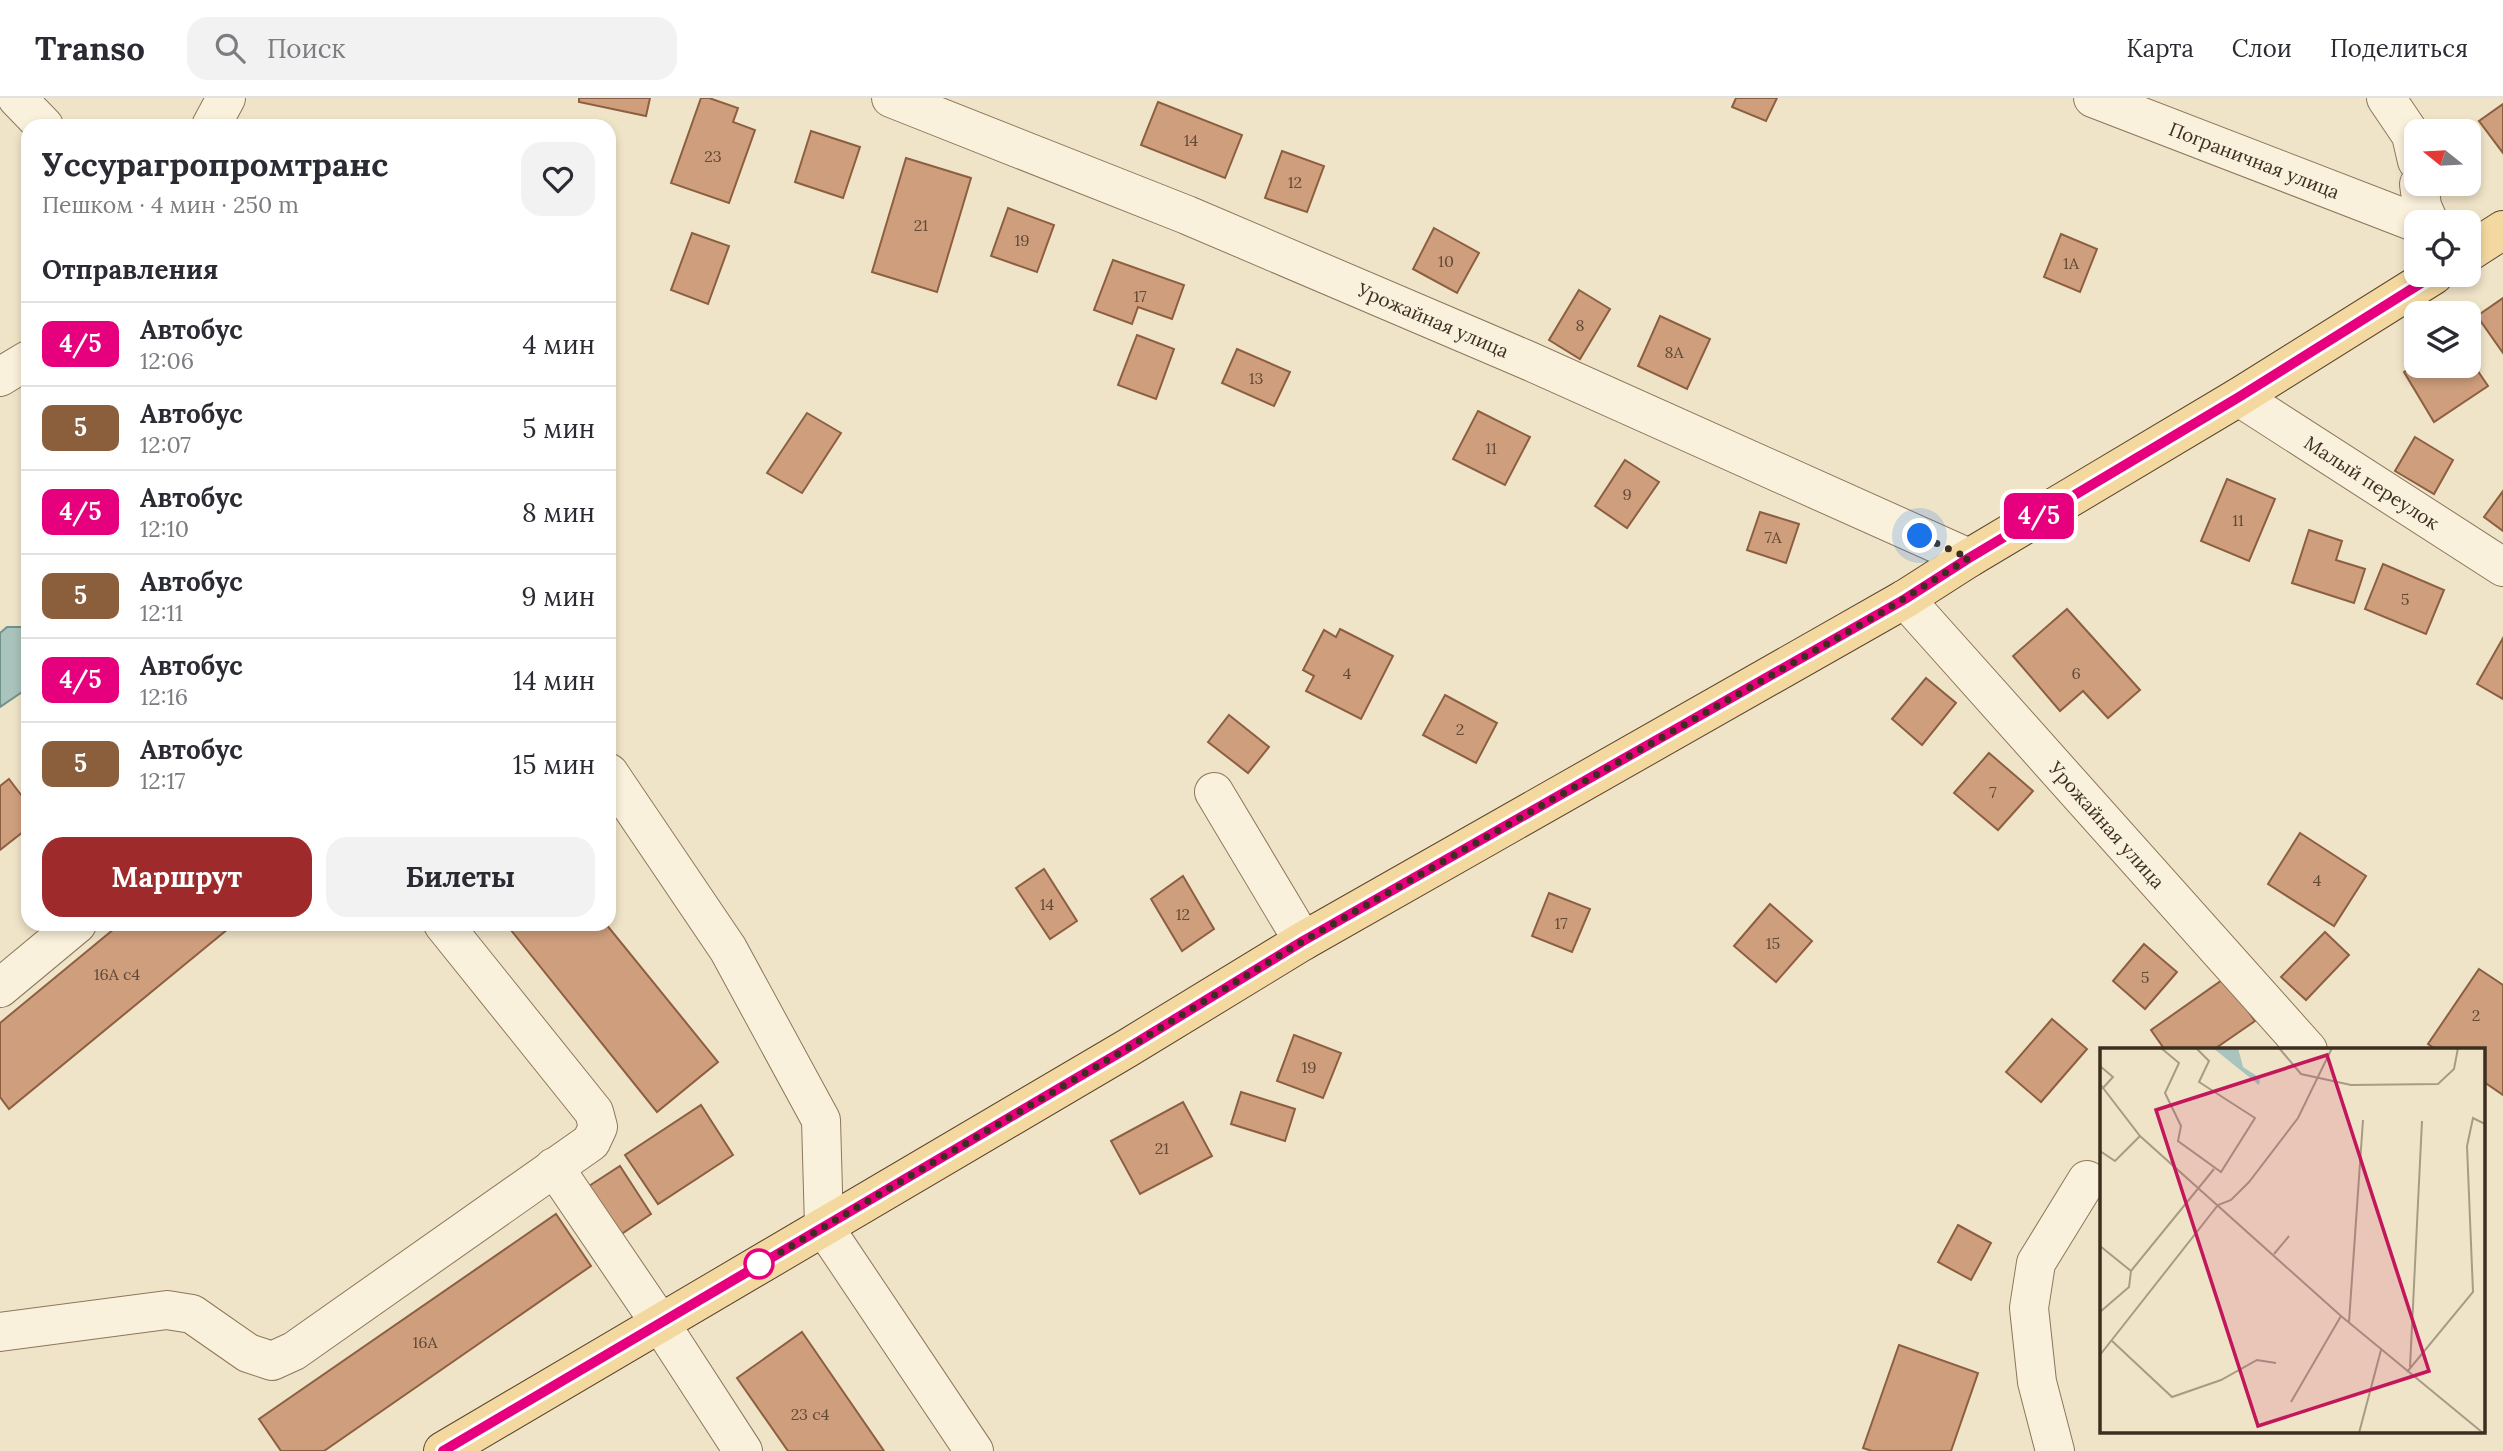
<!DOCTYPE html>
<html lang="ru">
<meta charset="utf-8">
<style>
body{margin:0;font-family:Lora,serif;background:#f2f2f3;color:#2b2b33;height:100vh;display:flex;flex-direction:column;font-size:26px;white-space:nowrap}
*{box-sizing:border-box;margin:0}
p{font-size:23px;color:#7c7c81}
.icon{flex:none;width:38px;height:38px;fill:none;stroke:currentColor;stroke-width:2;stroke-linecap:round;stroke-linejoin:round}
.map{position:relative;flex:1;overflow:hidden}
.panel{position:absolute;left:21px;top:21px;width:595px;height:812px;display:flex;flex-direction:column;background:#fff;border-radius:21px;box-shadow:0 4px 10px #0003}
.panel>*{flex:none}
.badge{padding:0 14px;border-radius:10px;font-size:24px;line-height:46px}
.needle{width:46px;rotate:288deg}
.controls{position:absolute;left:2404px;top:21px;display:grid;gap:14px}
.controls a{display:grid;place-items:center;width:77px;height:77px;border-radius:14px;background:#fff;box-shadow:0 4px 10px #0003;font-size:35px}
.you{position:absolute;width:35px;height:35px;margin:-18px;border:5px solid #fff;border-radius:50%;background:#1a73e8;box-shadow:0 0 0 10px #1a73e833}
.map>.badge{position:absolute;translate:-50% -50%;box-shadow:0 0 0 4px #fff}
h2{padding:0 21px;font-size:26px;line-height:63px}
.round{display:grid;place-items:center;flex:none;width:74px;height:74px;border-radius:21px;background:#f2f2f3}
.overview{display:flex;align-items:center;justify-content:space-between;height:119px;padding:0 21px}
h1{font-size:33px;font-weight:800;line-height:52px}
.action{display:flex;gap:14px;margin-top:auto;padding:14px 21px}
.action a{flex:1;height:80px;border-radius:21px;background:#9e2a2b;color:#fff;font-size:28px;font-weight:800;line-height:80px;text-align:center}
.action a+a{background:#f2f2f3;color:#2b2b33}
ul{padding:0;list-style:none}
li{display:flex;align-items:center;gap:21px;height:84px;padding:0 21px;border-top:2px solid #e1e1e2}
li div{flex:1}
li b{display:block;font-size:26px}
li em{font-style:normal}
li .badge{min-width:77px;font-weight:700;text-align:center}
header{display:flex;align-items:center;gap:42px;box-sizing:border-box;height:98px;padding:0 35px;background:#fff;border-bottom:2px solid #e1e1e2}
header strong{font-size:33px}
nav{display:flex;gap:38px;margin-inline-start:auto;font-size:24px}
.search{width:490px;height:63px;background:#f2f2f3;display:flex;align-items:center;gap:18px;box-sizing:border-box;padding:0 24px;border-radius:21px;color:#7c7c81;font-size:26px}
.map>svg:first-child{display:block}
.water{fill:#a9c4bc;stroke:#6f938a;stroke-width:2}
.building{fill:#cf9f7d;stroke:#8d5f41;stroke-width:2}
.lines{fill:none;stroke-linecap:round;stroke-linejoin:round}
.minor-casing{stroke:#8d765c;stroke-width:40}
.major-casing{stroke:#5b4430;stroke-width:40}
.minor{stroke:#faf1dc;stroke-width:38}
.major{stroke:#f3d9a0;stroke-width:38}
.line-casing{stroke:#fff;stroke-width:16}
.line{stroke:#e6007e;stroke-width:10}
.walk{stroke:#3d2e20;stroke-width:7;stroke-dasharray:0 12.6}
.stop-dot{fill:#fff;stroke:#e6007e;stroke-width:3.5}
.labels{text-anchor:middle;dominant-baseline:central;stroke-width:5;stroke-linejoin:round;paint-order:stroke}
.number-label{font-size:16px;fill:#624a37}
.street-label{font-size:19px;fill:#3d2e20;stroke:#f7eed8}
.inset-road{fill:none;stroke:#a89b85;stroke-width:2}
.view{fill:#c2185b;fill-opacity:0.15;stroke:#c2185b;stroke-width:3.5}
.inset-edge{fill:none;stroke:#3d2e20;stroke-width:3.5}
</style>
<header>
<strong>Transo</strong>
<div class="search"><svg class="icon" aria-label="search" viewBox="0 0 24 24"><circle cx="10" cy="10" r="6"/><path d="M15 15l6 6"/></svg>Поиск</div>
<nav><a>Карта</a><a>Слои</a><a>Поделиться</a></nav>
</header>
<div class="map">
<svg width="2503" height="1353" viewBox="0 0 2503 1353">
<rect width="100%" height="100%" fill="#f0e4c8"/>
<polygon class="water" points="7,529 28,529 28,590 0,609 0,535"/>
<g class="building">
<polygon points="579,0 650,0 646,18 579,4"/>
<polygon points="701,0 709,0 738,10 733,24 755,32 729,105 671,85"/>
<polygon points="1736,0 1777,0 1766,23 1732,9"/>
<polygon points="1158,4 1242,37 1225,80 1141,47"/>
<polygon points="2503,6 2503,55 2479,23"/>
<polygon points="811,33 860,49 843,100 795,84"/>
<polygon points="1282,53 1324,68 1307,114 1265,100"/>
<polygon points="906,60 971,80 937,194 872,174"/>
<polygon points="1008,110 1054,127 1037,174 991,158"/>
<polygon points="1434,130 1479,155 1457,195 1413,171"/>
<polygon points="692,135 729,148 708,206 671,192"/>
<polygon points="2061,136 2097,151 2080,194 2044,179"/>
<polygon points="1113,162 1184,187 1172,221 1138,209 1132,226 1094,212"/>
<polygon points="1579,192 1610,211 1580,261 1549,242"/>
<polygon points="2503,200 2503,255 2477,218"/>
<polygon points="1660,218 1710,241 1687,291 1638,268"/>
<polygon points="1137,237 1174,251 1156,301 1118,287"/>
<polygon points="1237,251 1290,274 1274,308 1222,285"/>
<polygon points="2469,260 2488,288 2434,324 2404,274 2417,266 2417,268 2469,268"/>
<polygon points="1478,313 1530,339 1505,387 1453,361"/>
<polygon points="807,315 841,335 802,395 767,375"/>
<polygon points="2415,339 2453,362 2434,396 2395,373"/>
<polygon points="1625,362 1659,384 1627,430 1595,408"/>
<polygon points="2227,381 2275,401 2249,463 2201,443"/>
<polygon points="2503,393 2503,433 2484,419"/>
<polygon points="1760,414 1799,426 1786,465 1747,452"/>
<polygon points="2309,432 2342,443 2336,462 2365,471 2354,505 2292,485"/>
<polygon points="2383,466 2444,492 2426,536 2365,511"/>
<polygon points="2067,511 2140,592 2108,620 2083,593 2060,613 2013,558"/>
<polygon points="1340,531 1393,558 1361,621 1306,593 1314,578 1303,572 1324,532 1336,539"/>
<polygon points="2503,540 2503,601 2477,586"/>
<polygon points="1926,580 1956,605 1922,647 1892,621"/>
<polygon points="1445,597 1497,625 1476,665 1423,637"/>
<polygon points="1229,617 1269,649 1248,675 1208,644"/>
<polygon points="1989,655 2033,693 1998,732 1954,695"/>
<polygon points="9,681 28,706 28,730 0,752 0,688"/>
<polygon points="2300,735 2366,778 2334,828 2268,786"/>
<polygon points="1044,771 1077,823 1050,841 1016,790"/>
<polygon points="1183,778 1214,831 1182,853 1151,801"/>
<polygon points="1549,795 1590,811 1572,854 1532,838"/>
<polygon points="1770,806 1812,843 1776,884 1734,848"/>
<polygon points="120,826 234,826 9,1011 0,999 0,925"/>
<polygon points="506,826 606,826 718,964 657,1014"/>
<polygon points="2325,834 2349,857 2306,902 2281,879"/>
<polygon points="2144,846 2177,874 2145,911 2113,883"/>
<polygon points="2479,871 2503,887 2503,997 2484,984 2484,952 2437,952 2428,946"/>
<polygon points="2225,880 2255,923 2213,952 2165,952 2151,932"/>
<polygon points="2052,921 2087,951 2041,1004 2006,974"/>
<polygon points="1294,937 1341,955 1323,1000 1277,983"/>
<polygon points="1241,994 1295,1011 1285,1043 1231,1026"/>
<polygon points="1183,1004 1212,1058 1140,1096 1111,1043"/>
<polygon points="701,1007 733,1057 658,1106 625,1057"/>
<polygon points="620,1068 651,1116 620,1137 589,1088"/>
<polygon points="556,1116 591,1168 324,1353 281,1353 259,1321"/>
<polygon points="1958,1127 1991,1145 1971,1182 1938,1164"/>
<polygon points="802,1234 884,1353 788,1353 737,1280"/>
<polygon points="1899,1247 1978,1275 1951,1353 1872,1353 1863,1350"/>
</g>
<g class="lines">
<g class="minor-casing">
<g id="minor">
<polyline points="17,0 44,28"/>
<path id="s1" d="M 891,0 L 1187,117 L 1527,262 L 1969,460"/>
<path id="s2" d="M 2093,0 L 2417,125"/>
<polyline points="2386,0 2411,37 2417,63"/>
<polyline points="211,28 226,0"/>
<polyline points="2419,86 2422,108 2429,124"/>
<polyline points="0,279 28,262"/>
<path id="s3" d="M 2239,299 L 2503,469"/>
<path id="s4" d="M 1905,501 L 2308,952"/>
<polyline points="609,675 728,851 821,1022 824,1129 974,1353"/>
<polyline points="1214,694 1303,843"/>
<polyline points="0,890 77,826"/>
<polyline points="554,1069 660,1225 743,1353"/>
<polyline points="0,1234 167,1212 192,1216 248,1255 272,1263 294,1253 591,1044 598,1029 594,1014 443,826"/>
<polyline points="2055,1353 2037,1284 2029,1210 2036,1165 2087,1082"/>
</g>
</g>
<g class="major-casing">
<g id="major">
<polyline points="2469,154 2503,132"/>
<polyline points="443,1353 1126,951 1303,843 1905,501 1969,460 2239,299 2434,177"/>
</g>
</g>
<use href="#minor" class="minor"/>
<use href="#major" class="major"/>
</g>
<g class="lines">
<g class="line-casing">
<polyline id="line" points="443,1353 1126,951 1303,843 1905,501 1969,460 2239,299 2434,177"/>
</g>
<use href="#line" class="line"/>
<polyline class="walk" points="759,1166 754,1170 1126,951 1303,843 1881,515 1969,460 1920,438"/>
</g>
<circle class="stop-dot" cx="759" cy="1166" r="14"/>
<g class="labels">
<g class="number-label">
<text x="1191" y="42">14</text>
<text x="713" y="58">23</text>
<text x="1295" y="84">12</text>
<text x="921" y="127">21</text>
<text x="1022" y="142">19</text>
<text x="1446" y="163">10</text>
<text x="2071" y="165">1А</text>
<text x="1140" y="198">17</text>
<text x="1580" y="227">8</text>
<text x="1674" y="254">8А</text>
<text x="1256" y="280">13</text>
<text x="1491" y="350">11</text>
<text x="1627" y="396">9</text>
<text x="2238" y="422">11</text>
<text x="1773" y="439">7А</text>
<text x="2405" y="501">5</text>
<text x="1347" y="575">4</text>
<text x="2076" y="575">6</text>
<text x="1460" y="631">2</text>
<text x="1993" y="694">7</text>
<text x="2317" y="782">4</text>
<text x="1047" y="806">14</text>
<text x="1183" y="816">12</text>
<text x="1561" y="825">17</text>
<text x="1773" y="845">15</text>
<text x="117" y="876">16А с4</text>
<text x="2145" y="879">5</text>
<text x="2476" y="917">2</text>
<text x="1309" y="969">19</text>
<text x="1162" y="1050">21</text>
<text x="425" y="1244">16А</text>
<text x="810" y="1316">23 с4</text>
</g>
<g class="street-label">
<text stroke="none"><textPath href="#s2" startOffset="173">Пограничная улица</textPath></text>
<text stroke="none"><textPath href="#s1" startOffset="586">Урожайная улица</textPath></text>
<text stroke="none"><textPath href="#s3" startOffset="158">Малый переулок</textPath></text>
<text stroke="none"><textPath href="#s4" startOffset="303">Урожайная улица</textPath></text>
</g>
</g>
<g transform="translate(2100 950)">
<rect width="385" height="385" fill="#f0e4c8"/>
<path d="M 113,0 L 138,0 L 143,19 L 160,30 L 159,37 Z" fill="#a9c4bc"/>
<path class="inset-road" d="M 61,0 L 79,15 L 65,45 L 81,78 L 78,93 L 121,124 L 155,70 L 99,34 L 109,13 L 96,0M 179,0 L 201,26 L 251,37 L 338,36 L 354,21 L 358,0M 0,18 L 13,29 L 2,41M 0,36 L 40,88 L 241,268 L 383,385M 0,103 L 15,113 L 40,88M 0,198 L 31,223 L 114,121M 174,206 L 189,188M 0,264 L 29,239 L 31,223M 249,274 L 263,72M 11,292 L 72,349 L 121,332 L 157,312 L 176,315M 0,307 L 118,157 L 131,152 L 149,134 L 198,70 L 232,0M 310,319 L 322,73M 307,324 L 373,244 L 367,98 L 373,70 L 385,76M 191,354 L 241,268M 259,385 L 281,302"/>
<path class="view" d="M 227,7 L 329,323 L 158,378 L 56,62 Z"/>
<rect width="385" height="385" class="inset-edge"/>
</g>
</svg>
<div class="controls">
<a><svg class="needle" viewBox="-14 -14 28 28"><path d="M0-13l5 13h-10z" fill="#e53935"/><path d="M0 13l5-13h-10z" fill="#7c7c81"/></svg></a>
<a><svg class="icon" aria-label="locate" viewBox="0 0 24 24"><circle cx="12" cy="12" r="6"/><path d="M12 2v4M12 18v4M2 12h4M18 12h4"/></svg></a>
<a><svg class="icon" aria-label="layers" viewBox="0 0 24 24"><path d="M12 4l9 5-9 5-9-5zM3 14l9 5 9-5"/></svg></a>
</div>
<div class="you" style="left:1920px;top:438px"></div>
<b class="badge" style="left:2039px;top:418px;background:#e6007e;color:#fff">4/5</b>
<section class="panel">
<div class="overview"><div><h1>Уссурагропромтранс</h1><p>Пешком · 4 мин · 250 m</p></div><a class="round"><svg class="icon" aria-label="heart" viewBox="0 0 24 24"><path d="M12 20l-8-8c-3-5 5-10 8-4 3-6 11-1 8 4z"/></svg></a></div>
<h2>Отправления</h2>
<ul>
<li><span class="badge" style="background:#e6007e;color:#fff">4/5</span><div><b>Автобус</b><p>12:06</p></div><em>4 мин</em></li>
<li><span class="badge" style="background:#8b5e3c;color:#fff">5</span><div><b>Автобус</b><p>12:07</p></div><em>5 мин</em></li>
<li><span class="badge" style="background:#e6007e;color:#fff">4/5</span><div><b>Автобус</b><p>12:10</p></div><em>8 мин</em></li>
<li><span class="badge" style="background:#8b5e3c;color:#fff">5</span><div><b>Автобус</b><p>12:11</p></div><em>9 мин</em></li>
<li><span class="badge" style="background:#e6007e;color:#fff">4/5</span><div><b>Автобус</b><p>12:16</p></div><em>14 мин</em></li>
<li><span class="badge" style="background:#8b5e3c;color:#fff">5</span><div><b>Автобус</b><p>12:17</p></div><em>15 мин</em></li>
</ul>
<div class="action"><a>Маршрут</a><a>Билеты</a></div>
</section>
</div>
